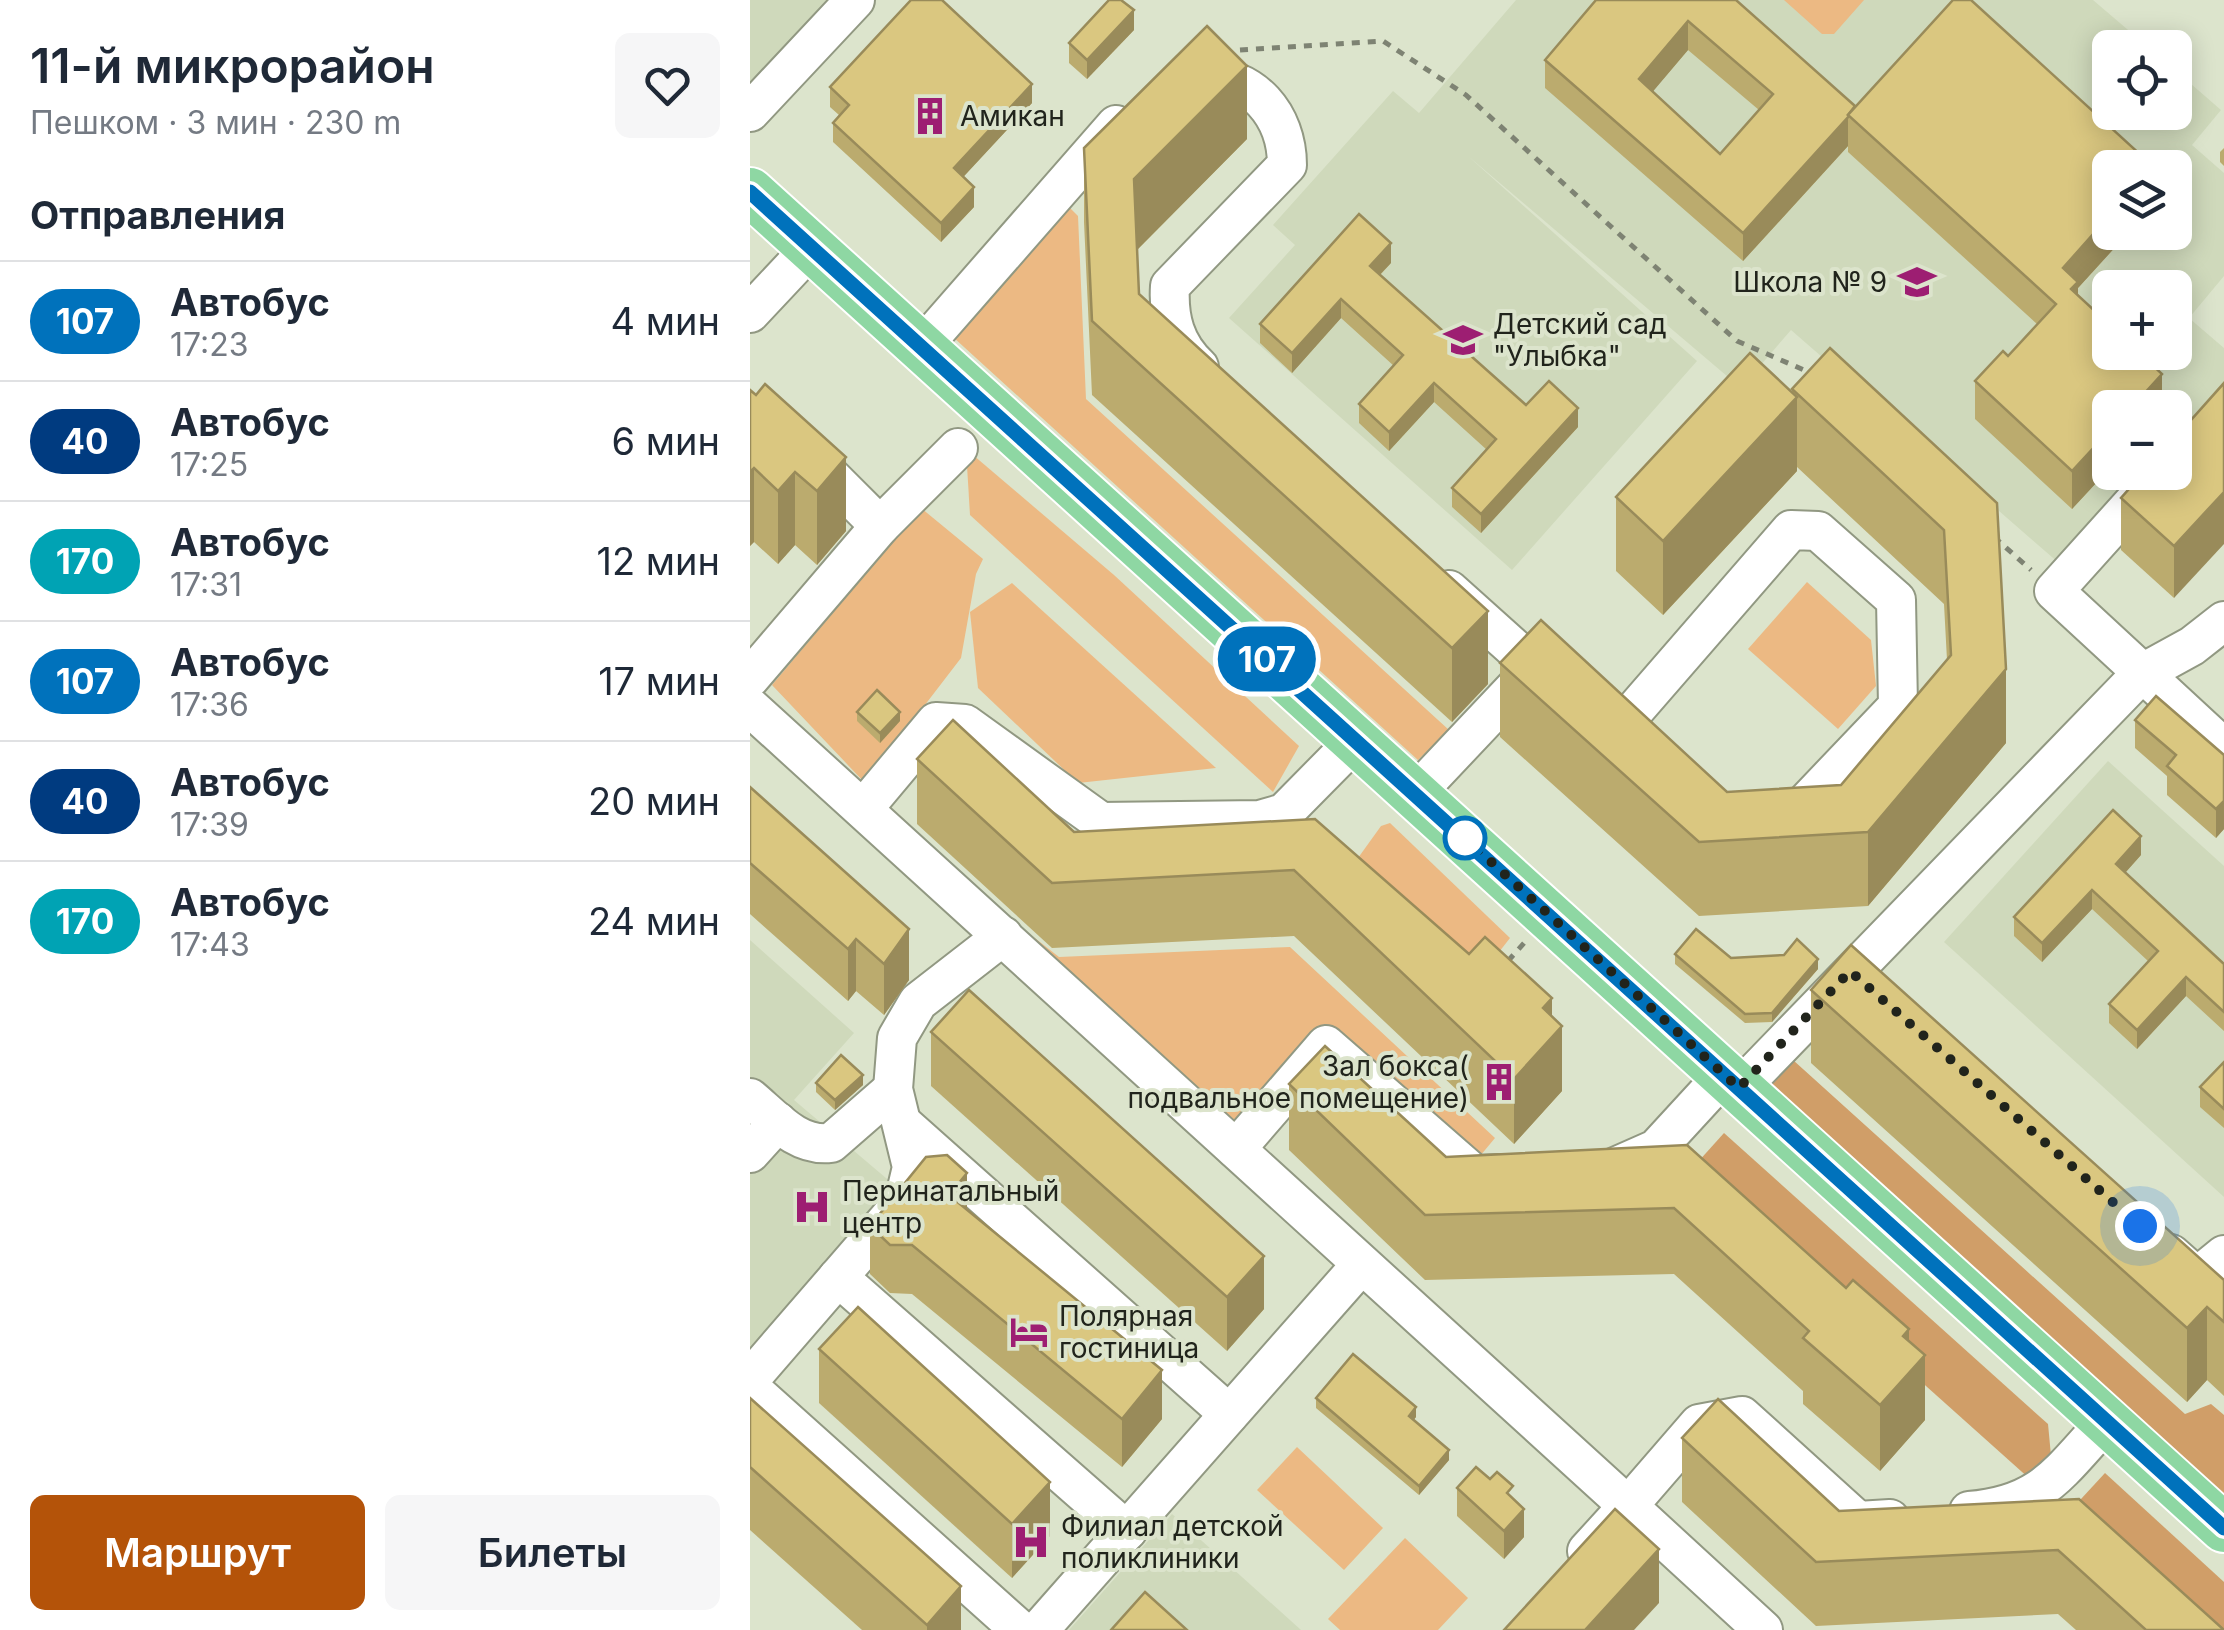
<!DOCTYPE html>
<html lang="ru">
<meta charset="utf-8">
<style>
body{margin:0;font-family:Inter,sans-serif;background:#f6f6f7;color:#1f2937;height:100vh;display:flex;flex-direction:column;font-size:38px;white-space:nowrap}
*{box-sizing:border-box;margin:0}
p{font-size:32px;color:#747a83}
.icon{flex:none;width:55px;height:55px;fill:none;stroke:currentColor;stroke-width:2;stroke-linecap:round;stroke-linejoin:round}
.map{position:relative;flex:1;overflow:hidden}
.drawer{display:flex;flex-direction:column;background:#fff;width:750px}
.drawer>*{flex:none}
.badge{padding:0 20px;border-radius:32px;font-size:35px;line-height:65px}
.controls{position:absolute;left:1342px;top:30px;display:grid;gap:20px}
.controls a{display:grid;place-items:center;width:100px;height:100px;border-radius:15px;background:#fff;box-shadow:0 5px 25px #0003;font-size:50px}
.you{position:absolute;width:50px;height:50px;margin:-25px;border:8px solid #fff;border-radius:50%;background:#1a73e8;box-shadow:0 0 0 15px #1a73e833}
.map>.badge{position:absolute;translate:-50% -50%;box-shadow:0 0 0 5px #fff}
h2{padding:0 30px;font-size:38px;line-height:90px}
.round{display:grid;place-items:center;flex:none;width:105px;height:105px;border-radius:15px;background:#f6f6f7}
.overview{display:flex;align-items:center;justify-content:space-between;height:170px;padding:0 30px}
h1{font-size:48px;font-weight:600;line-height:75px}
.cta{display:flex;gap:20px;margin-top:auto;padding:20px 30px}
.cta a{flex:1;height:115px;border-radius:15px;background:#b45309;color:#fff;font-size:40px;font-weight:600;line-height:115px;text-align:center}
.cta a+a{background:#f6f6f7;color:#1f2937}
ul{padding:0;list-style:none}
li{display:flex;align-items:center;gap:30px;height:120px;padding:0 30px;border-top:2px solid #e0e1e3}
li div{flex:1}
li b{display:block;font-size:38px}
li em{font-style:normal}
li .badge{min-width:110px;font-weight:700;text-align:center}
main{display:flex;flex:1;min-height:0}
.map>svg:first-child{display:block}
.built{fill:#cfd9bb;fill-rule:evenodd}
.green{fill:#ecb983}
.forest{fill:#d09e68}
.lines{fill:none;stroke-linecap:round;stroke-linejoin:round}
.minor-casing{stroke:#919882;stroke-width:42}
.major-casing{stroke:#fff;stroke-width:52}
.path{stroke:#7e8373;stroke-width:5;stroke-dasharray:8 8;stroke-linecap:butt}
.minor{stroke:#fff;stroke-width:38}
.major{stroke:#8ed7a3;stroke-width:48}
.wall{fill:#bbab6e;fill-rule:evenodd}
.shaded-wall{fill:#998b5a}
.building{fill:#dac780;stroke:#998b5a;stroke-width:2.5;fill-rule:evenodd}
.line-casing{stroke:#fff;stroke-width:22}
.line{stroke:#0072bc;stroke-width:15}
.walk{stroke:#21241c;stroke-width:10;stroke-dasharray:0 18}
.stop-dot{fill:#fff;stroke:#0072bc;stroke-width:5}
.labels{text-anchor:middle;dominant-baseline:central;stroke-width:8;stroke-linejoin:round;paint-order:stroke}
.poi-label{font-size:28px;fill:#21241c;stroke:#dce4cc;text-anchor:start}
</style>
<main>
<section class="drawer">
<div class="overview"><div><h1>11-й микрорайон</h1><p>Пешком · 3 мин · 230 m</p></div><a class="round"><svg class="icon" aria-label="heart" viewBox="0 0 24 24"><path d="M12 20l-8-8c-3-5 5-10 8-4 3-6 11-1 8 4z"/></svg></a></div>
<h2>Отправления</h2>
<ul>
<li><span class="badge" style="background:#0072bc;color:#fff">107</span><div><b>Автобус</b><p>17:23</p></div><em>4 мин</em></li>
<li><span class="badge" style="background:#003b80;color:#fff">40</span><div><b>Автобус</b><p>17:25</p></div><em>6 мин</em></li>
<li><span class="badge" style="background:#00a3b4;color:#fff">170</span><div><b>Автобус</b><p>17:31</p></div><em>12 мин</em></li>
<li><span class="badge" style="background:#0072bc;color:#fff">107</span><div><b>Автобус</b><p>17:36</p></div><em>17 мин</em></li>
<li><span class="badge" style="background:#003b80;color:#fff">40</span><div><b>Автобус</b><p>17:39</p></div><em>20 мин</em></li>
<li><span class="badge" style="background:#00a3b4;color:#fff">170</span><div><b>Автобус</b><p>17:43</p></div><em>24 мин</em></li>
</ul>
<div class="cta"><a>Маршрут</a><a>Билеты</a></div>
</section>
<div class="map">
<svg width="1474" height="1630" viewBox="0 0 1474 1630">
<rect width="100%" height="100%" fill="#dce4cc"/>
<g class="built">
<polygon points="0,0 92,0 0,103"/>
<path d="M 766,0 L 1343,0 L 1398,47 L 1360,48 L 1360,112 L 1425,112 L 1425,70 L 1471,110 L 1442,145 L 1474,173 L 1474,276 L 1439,318 L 1474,348 L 1474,382 L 1425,436 L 1425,408 L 1360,408 L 1360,472 L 1392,473 L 1310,564 L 1041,330 L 991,388 L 718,156 L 947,361 L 762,570 L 479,318 L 545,245 L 523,225 L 643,91 L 669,113 ZM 1360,168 L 1425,168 L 1425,232 L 1360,232 ZM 1360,288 L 1425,288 L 1425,352 L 1360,352 Z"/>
<polygon points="1358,761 1474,866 1474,1197 1194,942"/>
<polygon points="0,940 104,1033 44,1100 143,1184 0,1365"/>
<polygon points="422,1514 551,1630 319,1630"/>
</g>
<g class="green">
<polygon points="1034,0 1114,0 1084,34 1072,34"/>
<polygon points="320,208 328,216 336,399 699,730 668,760 203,337 206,325"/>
<polygon points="216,449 364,575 549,746 523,792 220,515"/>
<polygon points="171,508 233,559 226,574 211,658 115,783 22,685"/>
<polygon points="1057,582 1121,640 1126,686 1088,729 998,649"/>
<polygon points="262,583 466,768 328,783 228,688 220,612"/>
<polygon points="640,823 760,938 731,975 608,858 631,826"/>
<polygon points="159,839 309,957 540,947 745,1138 725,1162 583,1032 481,1130"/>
<polygon points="547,1447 633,1528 594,1570 507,1490"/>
<polygon points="655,1538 718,1598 688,1630 590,1630 578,1619"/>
</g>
<g class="forest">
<polygon points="1043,1060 1435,1414 1461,1404 1474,1415 1474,1503 1015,1091"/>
<polygon points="974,1133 1298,1424 1301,1456 1281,1480 938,1173"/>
<polygon points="1355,1473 1474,1582 1474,1630 1451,1630 1319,1512"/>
</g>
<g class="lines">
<g class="minor-casing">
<g id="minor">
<polyline points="0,112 105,0"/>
<polyline points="0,313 61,248"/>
<polyline points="170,349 366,125"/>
<path d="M 449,367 C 425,345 418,318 420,286 L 537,165 C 537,116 503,74 451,77"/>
<polyline points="66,462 130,526"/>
<polyline points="1411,472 1304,591 1474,748"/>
<polyline points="699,590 785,667"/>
<polyline points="0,678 130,526 208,448"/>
<polyline points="0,707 878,1506 837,1551"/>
<polyline points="883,712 1041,530 1068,531 1146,600 1148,706 1047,812 1031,812"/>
<polyline points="666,793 784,668"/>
<polyline points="113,809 186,722 215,724 351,822 510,820 534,813 607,739"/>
<polyline points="989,1089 1391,674 1442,646 1474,621"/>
<path d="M 0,1098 C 24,1118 47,1147 81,1143 L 143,1089"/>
<polyline points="154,1125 479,1414"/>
<polyline points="486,1149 576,1045 725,1175 748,1174"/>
<polyline points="0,1153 28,1122"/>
<polyline points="863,1168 906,1149 974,1075"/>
<polyline points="1421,1254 1447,1277 1474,1255"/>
<polyline points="88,1277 377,1531"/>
<polyline points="0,1379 154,1201 162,1167 143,1089 147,1038 168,1002 253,936"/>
<polyline points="0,1388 270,1630"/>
<path d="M 1219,1511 C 1293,1505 1310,1471 1357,1421"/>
<polyline points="289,1630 610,1266"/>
<polyline points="1013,1630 878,1506 949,1424 992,1416 1108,1521 1140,1519"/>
</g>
</g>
<g class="major-casing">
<polyline id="major" points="0,192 1474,1528"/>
</g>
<g class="path">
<polyline points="490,50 633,41 716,95 987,341 1061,373"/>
<polyline points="1244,537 1281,570"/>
<polyline points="758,961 774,943"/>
</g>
<use href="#minor" class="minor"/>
<use href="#major" class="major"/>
</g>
<g class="wall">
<path d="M 986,0 L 1105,106 L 1360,232 L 1379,232 L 1328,288 L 1328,296 L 1412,408 L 1360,408 L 1360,468 L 1322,509 L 1225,419 L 1225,381 L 1258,356 L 1287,324 L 1098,152 L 1098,146 L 993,261 L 795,88 L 795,60 ZM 938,50 L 1009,110 L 970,154 L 902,92 Z"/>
<polygon points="384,30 337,79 319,63 319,43"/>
<polygon points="80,87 282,103 213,177 224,207 191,242 83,142 83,123 89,115 80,107"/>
<polygon points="497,139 387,250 389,294 738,684 702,722 342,395 334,222 334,148"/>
<polygon points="1474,148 1474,166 1470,162 1470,152"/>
<polygon points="641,263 630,275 776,405 828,427 731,533 702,507 702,488 737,450 684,402 639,451 609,423 609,404 644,366 591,318 542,373 510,343 510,324"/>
<polygon points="1474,383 1424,598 1371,550 1371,498"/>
<polygon points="1042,389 1247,503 1256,743 1118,906 949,916 750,737 750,663 977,792 1091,785 1197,660 1194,604 1047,467 1047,471 913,615 866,571 866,497 1042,392"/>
<polygon points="0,390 96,531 67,565 45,545 28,564 4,542 0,546"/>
<polygon points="107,712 150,721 130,743 107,721"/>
<polygon points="1385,720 1474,755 1474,829 1466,838 1417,795 1417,776 1385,748"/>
<polygon points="167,759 324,832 565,819 719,954 802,1016 812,1091 764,1144 544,936 302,948 167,824"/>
<polygon points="0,787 159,980 134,1015 106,991 98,1001 0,914"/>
<polygon points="1391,855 1375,873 1474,964 1474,1031 1436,996 1387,1049 1359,1023 1359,1004 1398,961 1342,909 1292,962 1264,936 1264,917"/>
<polygon points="925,954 981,958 1068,969 1022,1022 995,1023 925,964"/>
<polygon points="1061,990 1474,1280 1474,1396 1457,1380 1437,1402 1061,1063"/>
<polygon points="181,1032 514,1309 477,1351 181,1086"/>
<polygon points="1474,1062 1474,1128 1450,1107 1450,1087"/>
<polygon points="66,1083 113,1085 85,1110 66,1092"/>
<polygon points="539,1084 696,1157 937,1145 1096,1288 1159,1341 1175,1420 1130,1471 1053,1404 1053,1391 924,1274 675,1280 539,1150"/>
<polygon points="217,1209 412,1419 372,1467 162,1294 140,1293 120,1274 120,1226"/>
<polygon points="69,1349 300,1536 262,1578 69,1403"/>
<polygon points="0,1398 211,1630 112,1630 0,1530"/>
<polygon points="566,1398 666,1417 663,1420 699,1460 669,1495 566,1408"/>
<polygon points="932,1438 1089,1511 1329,1499 1474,1630 1326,1630 1308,1614 1066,1626 932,1502"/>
<polygon points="707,1488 763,1498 774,1537 754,1559 707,1516"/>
</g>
<g class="shaded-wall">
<polygon points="384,10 384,30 337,79 337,60"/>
<polygon points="938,21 938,50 889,108 889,79"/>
<polygon points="497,66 497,139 384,253 384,179"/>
<polygon points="282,84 282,103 204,187 204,168"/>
<polygon points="1098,117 1098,146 993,261 993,233"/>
<polygon points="224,187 224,207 191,242 191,223"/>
<polygon points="1360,215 1360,232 1379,232 1328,288 1328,319 1313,268"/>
<polygon points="641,243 641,263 620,285 620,266"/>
<polygon points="591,299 591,318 542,373 542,353"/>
<polygon points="1412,374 1412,408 1381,408"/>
<polygon points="684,383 684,402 639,451 639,432"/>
<polygon points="1047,397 1047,471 913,615 913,541"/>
<polygon points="828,408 828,427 731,533 731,514"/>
<polygon points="1360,430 1360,468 1322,509 1322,471"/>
<polygon points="96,457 96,531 67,565 67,491"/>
<polygon points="4,468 4,542 0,546 0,472"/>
<polygon points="45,472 45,545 28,564 28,491"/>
<polygon points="1474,492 1474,544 1424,598 1424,546"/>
<polygon points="738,611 738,684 702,722 702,648"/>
<polygon points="1256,669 1256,743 1118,906 1118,832"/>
<polygon points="150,712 150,721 130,743 130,733"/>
<polygon points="1474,801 1474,829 1466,838 1466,809"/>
<polygon points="1391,836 1391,855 1366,883 1366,864"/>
<polygon points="1342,890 1342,909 1292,962 1292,943"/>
<polygon points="159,929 159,980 134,1015 134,964"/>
<polygon points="106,939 106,991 98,1001 98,949"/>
<polygon points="1068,959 1068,969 1022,1022 1022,1013"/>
<polygon points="1436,977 1436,996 1387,1049 1387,1030"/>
<polygon points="802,998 802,1037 812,1026 812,1091 764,1144 764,1079 793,1008"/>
<polygon points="113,1075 113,1085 85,1110 85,1100"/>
<polygon points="217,1173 217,1221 199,1195"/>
<polygon points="514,1256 514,1309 477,1351 477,1297"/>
<polygon points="1457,1307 1457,1380 1437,1402 1437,1328"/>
<polygon points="1159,1329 1159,1372 1175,1355 1175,1420 1130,1471 1130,1405 1153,1336"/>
<polygon points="412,1370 412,1419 372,1467 372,1419"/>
<polygon points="666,1407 666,1417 659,1426 659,1416"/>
<polygon points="699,1450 699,1460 669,1495 669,1486"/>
<polygon points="300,1482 300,1536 262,1578 262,1524"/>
<polygon points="774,1509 774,1537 754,1559 754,1531"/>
<polygon points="909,1549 909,1603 884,1630 835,1630"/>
<polygon points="211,1586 211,1630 177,1630 177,1625"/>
</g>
<g class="building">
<polygon points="161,0 192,0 282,84 204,168 224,187 191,223 83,123 99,105 80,87"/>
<polygon points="359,0 371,0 384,10 337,60 319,43"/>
<path d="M 846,0 L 986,0 L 1105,106 L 1098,115 L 1099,116 L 993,233 L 795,60 ZM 938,21 L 1023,94 L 970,154 L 889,79 Z"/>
<polygon points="1203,0 1221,0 1404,167 1360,168 1360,215 1313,268 1328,282 1321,289 1360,325 1360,352 1389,352 1412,374 1381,408 1360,408 1360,430 1322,471 1225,381 1253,351 1258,356 1306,304 1098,115"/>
<polygon points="457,26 497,66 384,179 389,294 738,611 702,648 342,321 334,148"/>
<polygon points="609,214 641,243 620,266 776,405 799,381 828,408 731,514 702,488 746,439 684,383 639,432 609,404 653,355 591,299 542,353 510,324"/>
<polygon points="1080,348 1247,503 1256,669 1118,832 949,842 750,663 791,620 977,792 1091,785 1201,655 1194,530 1042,389"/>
<polygon points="1000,353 1047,397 913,541 866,497"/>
<polygon points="1474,383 1474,492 1424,546 1371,498 1394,472 1425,472 1425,438"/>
<polygon points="15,384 96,457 67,491 45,472 28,491 4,468 0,472 0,390 6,395"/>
<polygon points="127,690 150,712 130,733 107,712"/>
<polygon points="1406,696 1474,755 1474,801 1466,809 1417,766 1426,755 1385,720"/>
<polygon points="203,720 324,832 565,819 719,954 735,937 802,998 793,1008 812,1026 764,1079 544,870 302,883 167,759"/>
<polygon points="0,787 159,929 134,964 106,939 98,949 0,863"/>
<polygon points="1363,810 1391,836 1366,864 1474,964 1474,1012 1436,977 1387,1030 1359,1004 1408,951 1342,890 1292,943 1264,917"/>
<polygon points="946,929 981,958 1034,955 1047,939 1068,959 1022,1013 995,1014 925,954"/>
<polygon points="1101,945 1474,1280 1474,1322 1457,1307 1437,1328 1061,990"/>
<polygon points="219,990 514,1256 477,1297 181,1032"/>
<polygon points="575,1046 696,1157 937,1145 1096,1288 1103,1280 1159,1329 1153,1336 1175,1355 1130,1405 1053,1338 1059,1331 924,1208 675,1215 539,1084"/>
<polygon points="91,1055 113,1075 85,1100 66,1083"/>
<polygon points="1474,1062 1474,1109 1450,1087"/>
<polygon points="197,1155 217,1173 199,1195 412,1370 372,1419 162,1245 140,1245 120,1226 176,1157"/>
<polygon points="108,1307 300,1482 262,1524 69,1349"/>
<polygon points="603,1354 666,1407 659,1416 699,1450 669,1486 566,1398"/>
<polygon points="0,1398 211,1586 177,1625 0,1467"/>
<polygon points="968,1399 1089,1511 1329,1499 1474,1630 1396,1630 1308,1550 1066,1562 932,1438"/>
<polygon points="726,1467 740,1479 747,1472 763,1486 757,1493 774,1509 754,1531 707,1488"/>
<polygon points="865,1509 909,1549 835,1630 754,1630"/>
<polygon points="395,1592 437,1630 361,1630"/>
</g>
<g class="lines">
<g class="line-casing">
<polyline id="line" points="0,192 1474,1528"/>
</g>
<use href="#line" class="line"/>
<polyline class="walk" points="715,838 989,1088 1100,971 1390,1226"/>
</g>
<defs>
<g id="building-bare" transform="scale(3)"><path d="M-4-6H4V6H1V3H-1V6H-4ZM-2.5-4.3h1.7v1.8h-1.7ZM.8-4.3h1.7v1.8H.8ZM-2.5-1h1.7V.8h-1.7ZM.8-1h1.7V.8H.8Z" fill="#9d1e72" stroke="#dce4cc" stroke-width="2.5" paint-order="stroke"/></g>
<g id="school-bare" transform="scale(3)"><path d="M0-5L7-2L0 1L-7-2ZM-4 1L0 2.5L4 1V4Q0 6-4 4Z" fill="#9d1e72" stroke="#dce4cc" stroke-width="2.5" paint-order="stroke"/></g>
<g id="hospital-bare" transform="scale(3)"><path d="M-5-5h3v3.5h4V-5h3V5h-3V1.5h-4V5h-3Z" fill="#9d1e72" stroke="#dce4cc" stroke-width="2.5" paint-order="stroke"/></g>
<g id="hotel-bare" transform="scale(3)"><path d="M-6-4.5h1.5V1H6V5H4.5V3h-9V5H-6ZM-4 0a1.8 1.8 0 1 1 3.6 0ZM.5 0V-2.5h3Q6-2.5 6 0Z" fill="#9d1e72" stroke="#dce4cc" stroke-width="2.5" paint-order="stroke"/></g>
</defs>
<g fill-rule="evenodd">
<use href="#building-bare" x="180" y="116"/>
<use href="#school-bare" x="1167" y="282"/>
<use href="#school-bare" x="713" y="340"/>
<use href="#building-bare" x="749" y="1082"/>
<use href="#hospital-bare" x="62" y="1207"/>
<use href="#hotel-bare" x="279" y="1332"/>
<use href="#hospital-bare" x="281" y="1542"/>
</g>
<circle class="stop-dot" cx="715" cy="838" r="20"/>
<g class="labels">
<g class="poi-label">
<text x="210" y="116">Амикан</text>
<text x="1137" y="282" text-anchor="end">Школа № 9</text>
<text x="743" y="324">Детский сад<tspan x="743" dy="32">"Улыбка"</tspan></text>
<text x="719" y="1066" text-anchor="end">Зал бокса(<tspan x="719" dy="32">подвальное помещение)</tspan></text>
<text x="92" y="1191">Перинатальный<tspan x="92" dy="32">центр</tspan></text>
<text x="309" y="1316">Полярная<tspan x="309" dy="32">гостиница</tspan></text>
<text x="311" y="1526">Филиал детской<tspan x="311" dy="32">поликлиники</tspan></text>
</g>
</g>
</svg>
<div class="controls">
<a><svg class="icon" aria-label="locate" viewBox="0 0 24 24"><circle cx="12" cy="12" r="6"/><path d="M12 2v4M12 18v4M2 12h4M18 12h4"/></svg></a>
<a><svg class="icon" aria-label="layers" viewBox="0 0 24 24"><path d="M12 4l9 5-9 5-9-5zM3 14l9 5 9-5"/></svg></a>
<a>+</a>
<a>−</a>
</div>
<div class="you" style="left:1390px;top:1226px"></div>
<b class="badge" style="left:517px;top:659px;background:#0072bc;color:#fff">107</b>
</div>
</main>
